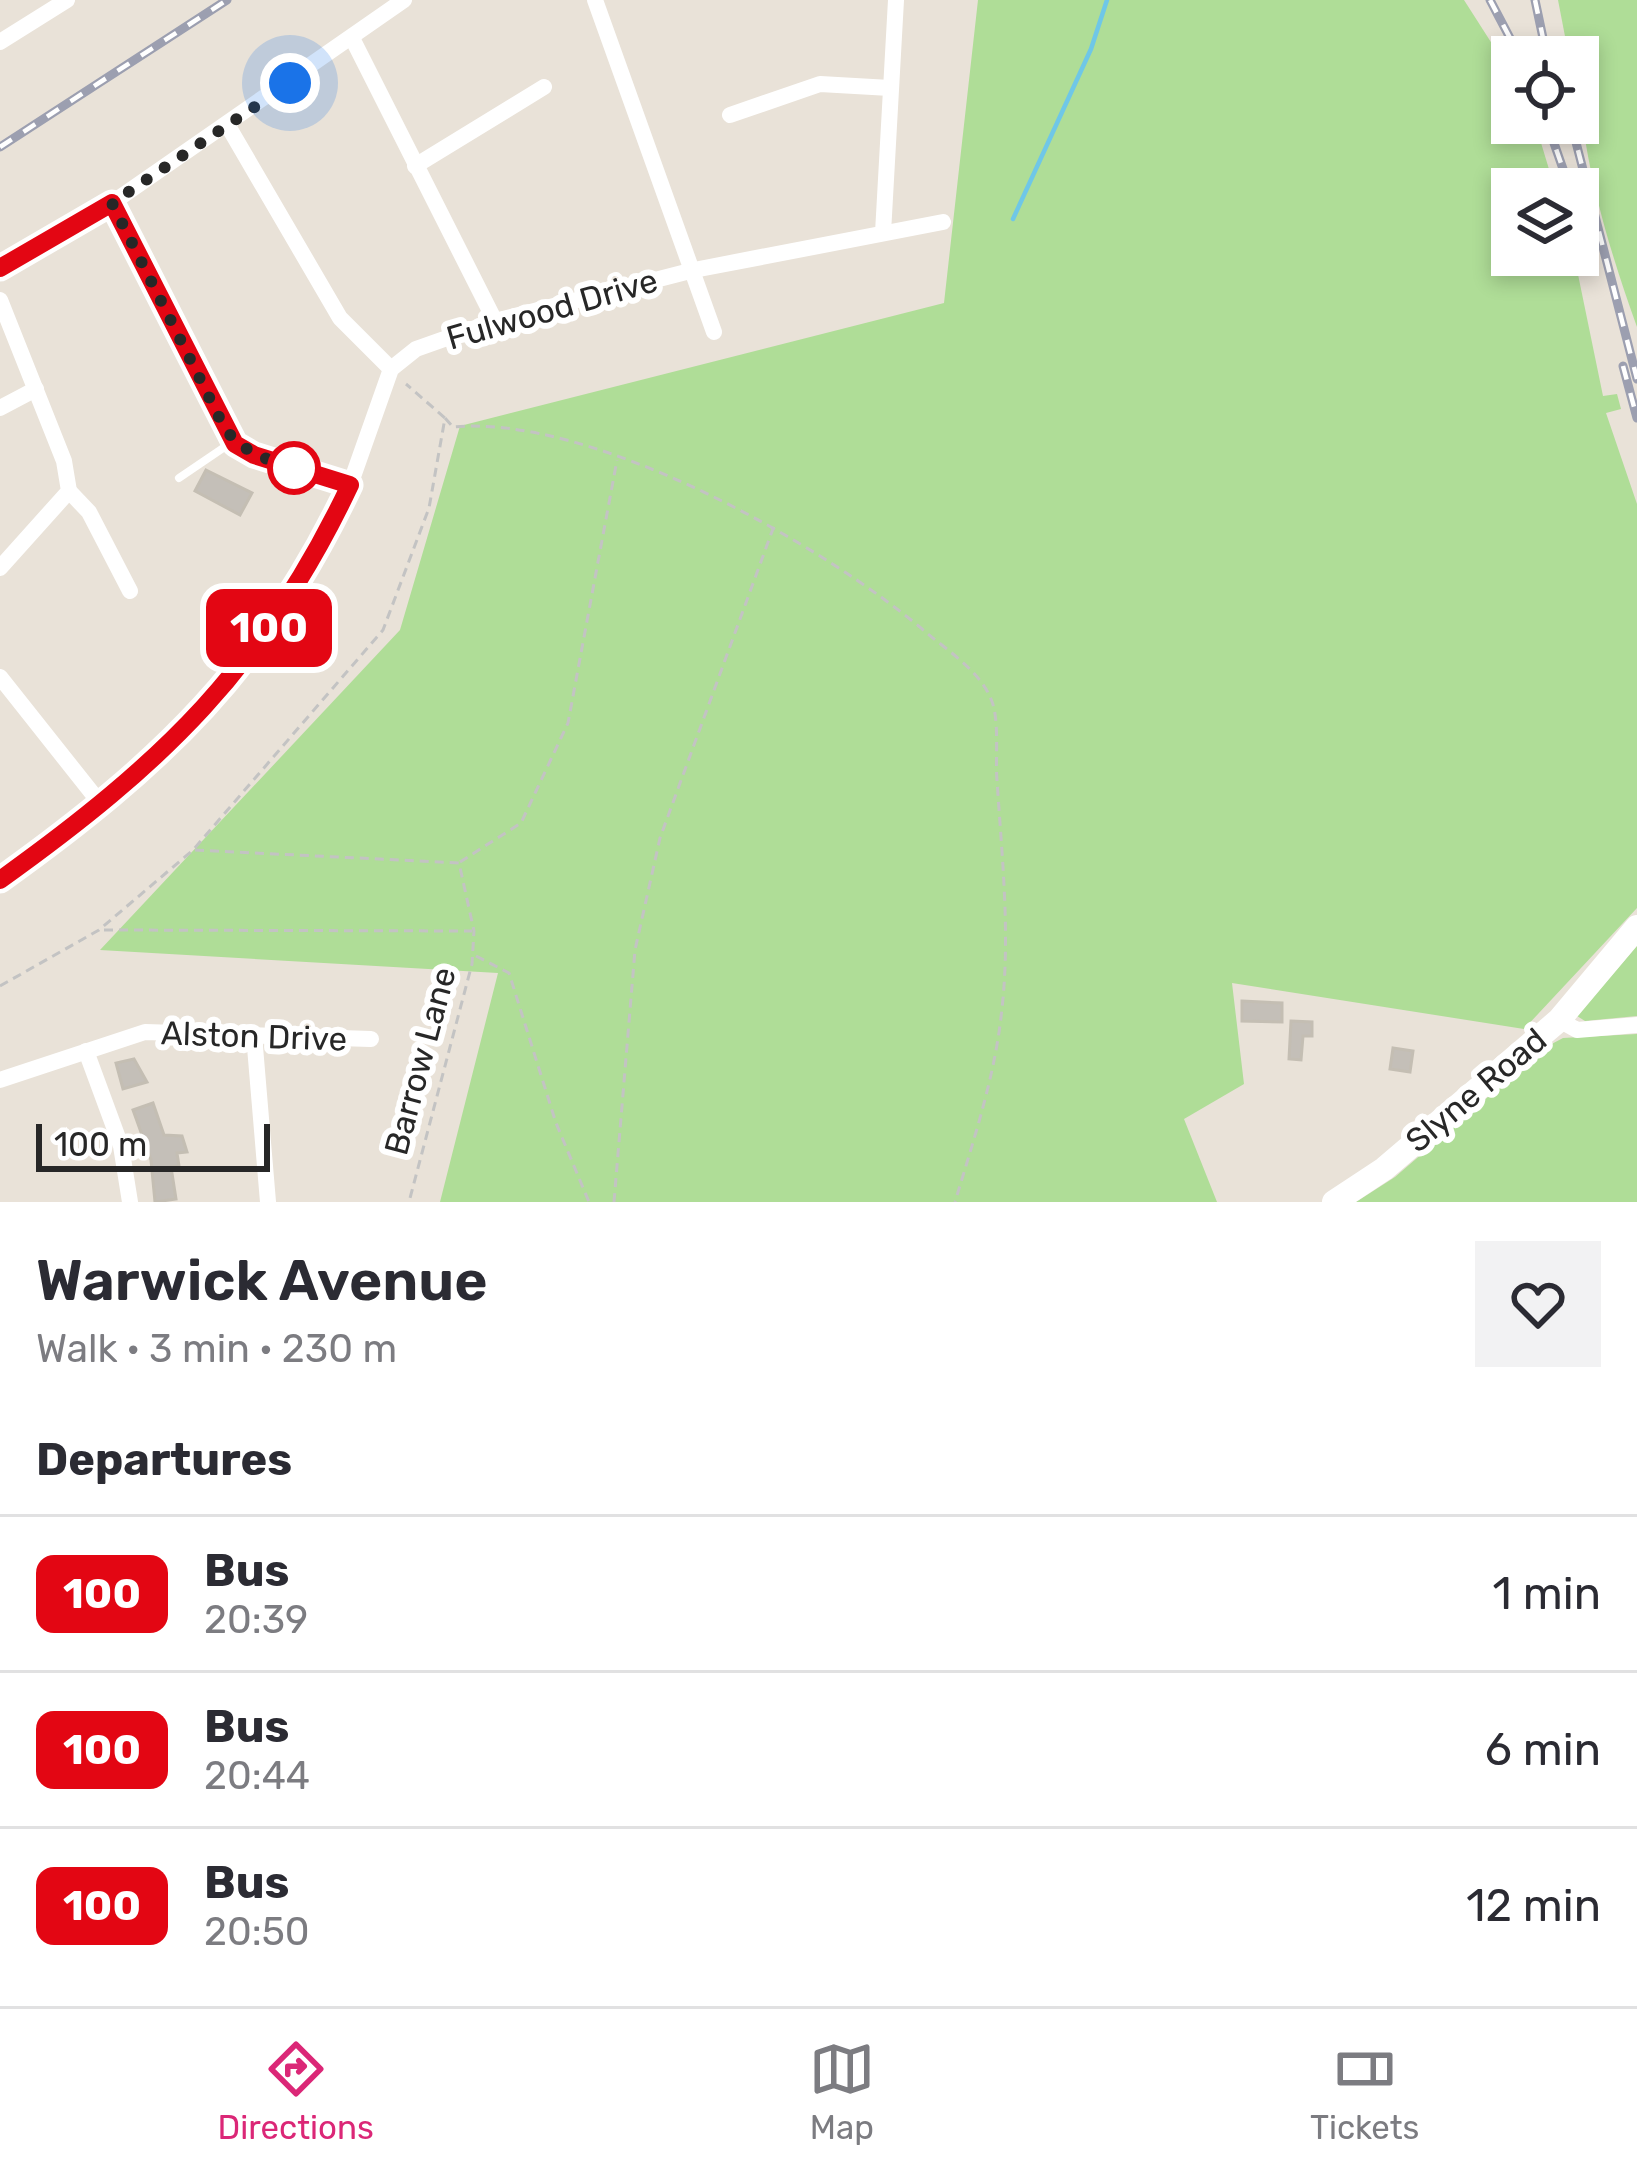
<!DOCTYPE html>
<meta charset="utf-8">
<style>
body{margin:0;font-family:Rubik,sans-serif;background:#f2f2f3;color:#2b2b33;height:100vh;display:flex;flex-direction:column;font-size:45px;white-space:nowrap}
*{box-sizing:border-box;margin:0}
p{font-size:39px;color:#7c7c81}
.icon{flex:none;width:66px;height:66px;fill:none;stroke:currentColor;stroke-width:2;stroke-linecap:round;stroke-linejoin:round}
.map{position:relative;height:1202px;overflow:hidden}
.panel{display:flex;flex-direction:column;background:#fff;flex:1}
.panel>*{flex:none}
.badge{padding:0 24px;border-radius:18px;font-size:42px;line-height:78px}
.tools{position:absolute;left:1491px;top:36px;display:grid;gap:24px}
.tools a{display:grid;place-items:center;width:108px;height:108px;border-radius:0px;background:#fff;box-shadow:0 6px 18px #0003;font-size:60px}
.scale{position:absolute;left:36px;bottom:30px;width:234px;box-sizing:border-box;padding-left:12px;border:6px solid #272727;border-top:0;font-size:33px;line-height:42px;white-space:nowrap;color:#272727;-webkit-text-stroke:9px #fff;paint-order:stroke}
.you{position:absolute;width:60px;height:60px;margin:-30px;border:9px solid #fff;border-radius:50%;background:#1a73e8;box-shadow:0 0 0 18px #1a73e833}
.map>.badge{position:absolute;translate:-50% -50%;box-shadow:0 0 0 6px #fff}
h2{padding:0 36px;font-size:45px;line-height:108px}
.round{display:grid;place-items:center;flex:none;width:126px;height:126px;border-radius:0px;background:#f2f2f3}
.headline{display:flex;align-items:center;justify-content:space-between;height:204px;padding:0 36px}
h1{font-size:57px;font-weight:600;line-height:90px}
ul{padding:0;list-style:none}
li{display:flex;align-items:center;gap:36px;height:156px;padding:0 36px;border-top:3px solid #e1e1e2}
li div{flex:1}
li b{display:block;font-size:45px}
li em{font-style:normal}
li .badge{min-width:132px;font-weight:700;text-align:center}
.dock{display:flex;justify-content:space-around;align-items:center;height:168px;border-top:3px solid #e1e1e2;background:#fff;font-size:33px;color:#7c7c81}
.dock a{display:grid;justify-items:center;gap:6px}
.dock .on{color:#db2777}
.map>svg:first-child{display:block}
.green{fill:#afdd97}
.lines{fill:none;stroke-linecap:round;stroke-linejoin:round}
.stream{stroke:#6fc7e7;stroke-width:4.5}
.building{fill:#c4bfb8;stroke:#c4beb3;stroke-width:3}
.path{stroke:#c3c3c3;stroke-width:3;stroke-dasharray:9 6;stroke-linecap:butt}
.lane{stroke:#fff;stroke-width:8}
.street{stroke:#fff;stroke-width:16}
.secondary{stroke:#fff;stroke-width:24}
.rail-casing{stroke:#9c9fb0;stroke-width:9}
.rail{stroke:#fff;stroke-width:4.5;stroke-dasharray:14;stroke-linecap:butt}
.line-casing{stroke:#fff;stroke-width:27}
.line{stroke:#e30613;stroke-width:18}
.walk{stroke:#272727;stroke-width:12;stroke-dasharray:0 21.6}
.stop-dot{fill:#fff;stroke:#e30613;stroke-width:6}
.labels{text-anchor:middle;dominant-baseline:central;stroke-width:12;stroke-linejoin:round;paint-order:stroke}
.street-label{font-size:33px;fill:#272727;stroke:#fff}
</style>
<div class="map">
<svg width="1637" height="1202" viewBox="0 0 1637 1202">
<rect width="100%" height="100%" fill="#e9e2d8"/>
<g class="green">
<polygon points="978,0 1464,0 1512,75 1512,123 1535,123 1555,189 1512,189 1512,255 1574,255 1603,396 1617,394 1621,409 1606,413 1637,504 1637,908 1524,1029 1232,983 1244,1084 1184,1119 1217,1202 440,1202 498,973 100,950 400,630 460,426 944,303"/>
<path d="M 1558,0 L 1637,0 L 1637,327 C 1607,244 1578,146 1578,57 L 1569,57 Z"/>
<polygon points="1637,946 1637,1016 1585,1021 1577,1016"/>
<polygon points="1637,1034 1637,1202 1356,1202 1395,1177 1546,1047 1563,1038"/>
</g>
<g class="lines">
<polyline class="stream" points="1013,219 1091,49 1107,0"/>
</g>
<g class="building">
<polygon points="206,470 252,493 240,515 195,491"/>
<polygon points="1242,1001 1282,1003 1282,1022 1242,1021"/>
<polygon points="1291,1021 1312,1022 1312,1036 1303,1036 1301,1060 1289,1059"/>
<polygon points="1393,1048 1413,1051 1410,1072 1390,1069"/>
<polygon points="134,1059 147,1082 123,1089 116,1063"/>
<polygon points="153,1103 164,1135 182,1136 187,1152 177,1153 179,1166 171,1167 176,1199 155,1202 151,1160 133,1110"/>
</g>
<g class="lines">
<g class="path">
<path d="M 445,418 L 453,427 C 592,414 825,545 928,634 C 950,652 980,672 991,699 C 1000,720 995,757 997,780 C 1002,858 1011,939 1001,1017 C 994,1079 973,1142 955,1202"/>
<polyline points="195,850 459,863 474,931 472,964 409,1202"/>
<polyline points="460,862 521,823 568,723 617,460"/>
<polyline points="104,930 472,931"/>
<polyline points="476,956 509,973 556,1123 589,1202"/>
<polyline points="0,986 99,930 193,850 383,630 429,508 445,418 406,384"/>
<polyline points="614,1202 635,950 660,838 774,526"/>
</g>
<polyline class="lane" points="179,478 232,442"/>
<g class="street">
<polyline points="595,0 714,332"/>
<polyline points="353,40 495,321"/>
<polyline points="0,42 67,0"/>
<polyline points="730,115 820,84 890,88"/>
<polyline points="228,126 340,318 391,369"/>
<polyline points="415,166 544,87"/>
<polyline points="112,203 404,0"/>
<polyline points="883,233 896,0"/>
<polyline points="0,300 64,461 69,491 0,568"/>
<polyline points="0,408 36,389"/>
<polyline points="350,485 391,369 416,349 495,321 694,270 943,222"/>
<polyline points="69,491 89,512 130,591"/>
<polyline points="0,677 100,803"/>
<polyline points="1559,1020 1577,1030 1637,1025"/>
<polyline points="254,1035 268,1202"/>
<polyline points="86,1051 121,1146 130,1202"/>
<polyline points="0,1080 145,1032 371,1039"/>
</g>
<g class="secondary">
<path d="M 0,268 L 112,203 L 235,444 L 253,455 L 350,485 C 264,666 162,766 0,879"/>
<polyline points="1334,1202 1384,1169 1559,1020 1637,927"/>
</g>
<g class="rail-casing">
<g id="rail">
<polyline points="1490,0 1520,57"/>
<polyline points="1535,0 1547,57"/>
<polyline points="1547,123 1570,189"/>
<polyline points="1571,123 1637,379"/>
<polyline points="0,147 227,0"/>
<polyline points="1623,366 1637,418"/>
</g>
</g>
<use href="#rail" class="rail"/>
</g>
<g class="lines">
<g class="line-casing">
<path id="line" d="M 0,268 L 112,203 L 235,444 L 254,455 L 350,485 C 264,667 162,764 0,880"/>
</g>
<use href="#line" class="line"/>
<path class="walk" d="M 290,83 L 112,203 L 224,427 C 242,453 267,459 294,468"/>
</g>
<circle class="stop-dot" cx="294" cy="468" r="24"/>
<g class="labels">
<g class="street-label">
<text transform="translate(552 309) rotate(-16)">Fulwood Drive</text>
<text transform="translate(254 1036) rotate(2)">Alston Drive</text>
<text transform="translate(420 1061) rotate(-75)">Barrow Lane</text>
<text transform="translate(1476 1090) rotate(-40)">Slyne Road</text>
</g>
</g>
</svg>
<div class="tools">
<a><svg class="icon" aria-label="locate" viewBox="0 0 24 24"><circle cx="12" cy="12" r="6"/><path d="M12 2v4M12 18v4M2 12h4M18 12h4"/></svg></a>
<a><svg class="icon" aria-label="layers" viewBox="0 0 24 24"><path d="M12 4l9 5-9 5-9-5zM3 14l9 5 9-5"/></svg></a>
</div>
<div class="scale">100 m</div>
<div class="you" style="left:290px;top:83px"></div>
<b class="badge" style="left:269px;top:628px;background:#e30613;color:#fff">100</b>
</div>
<section class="panel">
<div class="headline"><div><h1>Warwick Avenue</h1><p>Walk · 3 min · 230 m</p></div><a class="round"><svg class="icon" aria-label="heart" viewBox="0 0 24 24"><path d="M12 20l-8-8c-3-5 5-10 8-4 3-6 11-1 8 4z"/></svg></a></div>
<h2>Departures</h2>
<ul>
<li><span class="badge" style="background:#e30613;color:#fff">100</span><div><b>Bus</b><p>20:39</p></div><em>1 min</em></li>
<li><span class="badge" style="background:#e30613;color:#fff">100</span><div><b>Bus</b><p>20:44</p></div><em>6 min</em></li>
<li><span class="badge" style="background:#e30613;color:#fff">100</span><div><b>Bus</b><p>20:50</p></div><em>12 min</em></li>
</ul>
</section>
<nav class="dock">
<a class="on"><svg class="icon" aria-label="directions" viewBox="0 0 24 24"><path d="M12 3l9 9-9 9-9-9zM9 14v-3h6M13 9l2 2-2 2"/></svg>Directions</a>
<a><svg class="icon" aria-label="map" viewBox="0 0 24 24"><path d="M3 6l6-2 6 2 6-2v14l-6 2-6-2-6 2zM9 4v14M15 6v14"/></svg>Map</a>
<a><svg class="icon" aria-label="tickets" viewBox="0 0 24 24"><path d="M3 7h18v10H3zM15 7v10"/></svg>Tickets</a>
</nav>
